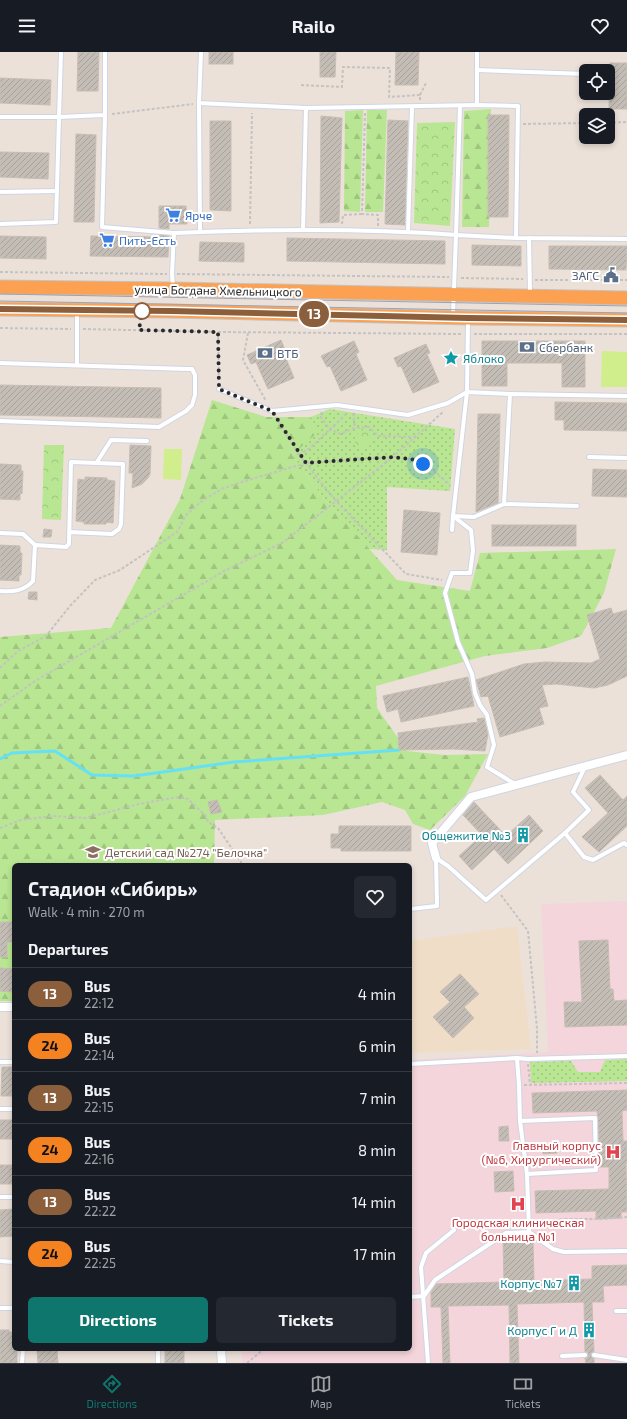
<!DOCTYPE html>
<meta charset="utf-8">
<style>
body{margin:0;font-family:"Exo 2",sans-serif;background:#242831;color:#f1f3f6;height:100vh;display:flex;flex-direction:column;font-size:15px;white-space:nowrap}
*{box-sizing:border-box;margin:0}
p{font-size:13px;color:#9ea1a6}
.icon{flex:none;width:22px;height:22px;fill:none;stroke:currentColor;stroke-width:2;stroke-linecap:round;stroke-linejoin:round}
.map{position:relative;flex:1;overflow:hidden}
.drawer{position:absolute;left:12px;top:811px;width:400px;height:488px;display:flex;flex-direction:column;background:#171b24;border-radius:6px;box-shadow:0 2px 6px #0003}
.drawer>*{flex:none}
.badge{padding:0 8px;border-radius:13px;font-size:14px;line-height:26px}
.buttons{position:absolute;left:579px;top:12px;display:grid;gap:8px}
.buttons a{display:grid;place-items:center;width:36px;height:36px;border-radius:6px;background:#171b24;box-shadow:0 2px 6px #0003;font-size:20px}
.you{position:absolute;width:20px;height:20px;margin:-10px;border:3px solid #fff;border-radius:50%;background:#1a73e8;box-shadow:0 0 0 6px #1a73e833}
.map>.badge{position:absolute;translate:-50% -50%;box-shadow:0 0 0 2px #fff}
h2{padding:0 16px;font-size:15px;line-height:36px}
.round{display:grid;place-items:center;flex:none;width:42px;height:42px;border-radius:6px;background:#242831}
.overview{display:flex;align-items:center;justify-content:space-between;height:68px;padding:0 16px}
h1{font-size:19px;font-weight:700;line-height:30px}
.primary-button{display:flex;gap:8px;margin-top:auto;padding:8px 16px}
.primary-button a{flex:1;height:46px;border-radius:6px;background:#0f766e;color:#fff;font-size:16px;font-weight:700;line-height:46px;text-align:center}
.primary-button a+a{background:#242831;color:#f1f3f6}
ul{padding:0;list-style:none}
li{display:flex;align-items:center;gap:12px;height:52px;padding:0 16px;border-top:1px solid #363941}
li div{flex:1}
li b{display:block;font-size:15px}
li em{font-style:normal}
li .badge{min-width:44px;font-weight:700;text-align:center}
header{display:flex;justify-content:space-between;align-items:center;height:52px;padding:0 16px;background:#171b24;font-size:18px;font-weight:700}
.tab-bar{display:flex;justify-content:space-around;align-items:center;height:56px;border-top:1px solid #363941;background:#171b24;font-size:11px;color:#9ea1a6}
.tab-bar a{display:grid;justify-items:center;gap:2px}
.tab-bar .selected{color:#0f766e}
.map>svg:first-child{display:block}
.education{fill:#efddc7}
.medical{fill:#f4d5db}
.grass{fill:url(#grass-dots)}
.forest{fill:url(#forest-firs)}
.park{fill:url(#park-crowns)}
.pitch{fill:#d1ee8d}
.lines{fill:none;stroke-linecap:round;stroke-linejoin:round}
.stream{stroke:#65e1f5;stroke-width:3}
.building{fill:url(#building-hatch);stroke:#c7bdb3}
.service-casing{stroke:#ced5e3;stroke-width:6}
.minor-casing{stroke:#ced5e3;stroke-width:10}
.trunk-casing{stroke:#c3c3c3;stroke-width:15}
.path{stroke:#c3c3c3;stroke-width:2;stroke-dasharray:3 2;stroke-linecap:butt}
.service{stroke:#fff;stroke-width:4}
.minor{stroke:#fff;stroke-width:8}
.trunk{stroke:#fca152;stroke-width:13}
.tram{stroke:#9ca3b4;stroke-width:1}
.line-casing{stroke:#fff;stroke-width:9}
.line{stroke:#8b5e3c;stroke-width:6}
.walk{stroke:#292929;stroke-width:4;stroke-dasharray:0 7.2}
.stop-dot{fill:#fff;stroke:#8b5e3c;stroke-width:2}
.labels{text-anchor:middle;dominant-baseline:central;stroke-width:4;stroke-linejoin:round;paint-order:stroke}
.shop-label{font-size:12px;fill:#366cbe;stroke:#fff;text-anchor:start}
.service-label{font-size:12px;fill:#4e5e75;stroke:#fff;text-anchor:start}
.street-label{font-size:12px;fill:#292929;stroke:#fff}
.culture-label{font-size:12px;fill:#0d838f;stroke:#fff;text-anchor:end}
.education-label{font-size:12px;fill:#785e54;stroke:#fff;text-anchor:start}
.health-label{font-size:12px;fill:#be3a42;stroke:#fff;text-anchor:end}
</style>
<header><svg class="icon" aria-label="menu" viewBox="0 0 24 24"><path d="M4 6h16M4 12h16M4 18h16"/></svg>Railo<svg class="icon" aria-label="heart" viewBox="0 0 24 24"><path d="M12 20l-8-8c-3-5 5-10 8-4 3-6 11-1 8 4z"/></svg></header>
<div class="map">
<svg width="627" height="1311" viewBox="0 0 627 1311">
<defs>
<pattern id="grass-dots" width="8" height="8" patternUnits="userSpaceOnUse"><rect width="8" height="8" fill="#b9e692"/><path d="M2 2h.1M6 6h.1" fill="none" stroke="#9fc57e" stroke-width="1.8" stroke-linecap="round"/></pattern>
<pattern id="forest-firs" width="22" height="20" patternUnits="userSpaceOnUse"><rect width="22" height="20" fill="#b9e692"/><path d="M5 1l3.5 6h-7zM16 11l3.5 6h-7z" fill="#9fc57e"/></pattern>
<pattern id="park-crowns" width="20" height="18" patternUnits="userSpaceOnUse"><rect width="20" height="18" fill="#b9e692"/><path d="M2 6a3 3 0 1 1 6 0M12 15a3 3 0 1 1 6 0" fill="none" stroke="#9fc57e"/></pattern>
<pattern id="building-hatch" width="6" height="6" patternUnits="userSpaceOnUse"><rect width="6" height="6" fill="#c4bdb5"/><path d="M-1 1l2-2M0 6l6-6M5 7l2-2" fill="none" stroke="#a8a29c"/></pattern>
</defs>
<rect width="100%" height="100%" fill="#ece1d9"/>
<polygon class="education" points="517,874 531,997 412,1001 410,944 410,889"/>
<polygon class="medical" points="627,849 627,1311 242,1311 242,1297 410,1297 410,1008 548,1000 541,852"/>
<g class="grass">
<polygon points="330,357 455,377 450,439 387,435 387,498 369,497 321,443 292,403 317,380 311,365"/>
<polygon points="627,1007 627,1029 531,1031 530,1010 571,1009 578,1020 600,1020 605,1008"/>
</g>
<g class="forest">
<polygon points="491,57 489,175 462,175 464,59"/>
<polygon points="363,58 360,160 344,159 345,59"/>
<polygon points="367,58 387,58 383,160 365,160"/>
<polygon points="212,348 266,365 311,365 318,380 292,403 321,443 397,528 470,539 480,501 616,497 604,541 581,584 547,596 485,604 376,634 377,656 407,699 444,703 488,702 465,744 430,778 413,772 405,758 382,750 323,763 215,768 214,813 14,813 14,949 0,949 0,585 111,576 180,447"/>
</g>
<g class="park">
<polygon points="455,70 450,174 414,171 417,71"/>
<path d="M 361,378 L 368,380 L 373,385 C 372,394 366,400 357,396 C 353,389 355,384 361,378 Z"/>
<polygon points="44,393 64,393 61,468 42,467"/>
</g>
<g class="pitch">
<polygon points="602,299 627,300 627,335 601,335"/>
<polygon points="164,397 182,397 181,428 163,427"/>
</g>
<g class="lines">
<polyline class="stream" points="0,707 12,701 55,699 92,723 134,724 234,710 399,698"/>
</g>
<g class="building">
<polygon points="78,0 99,0 98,39 77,39"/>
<rect x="209" y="0" width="24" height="12"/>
<polygon points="320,0 336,0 335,25 320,25"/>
<polygon points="396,0 419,0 418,33 395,33"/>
<polygon points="610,11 627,11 627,57 609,57"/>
<polygon points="0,26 51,28 50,53 0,51"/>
<polygon points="488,63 509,63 508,165 488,165"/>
<polygon points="321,64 342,66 339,170 320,171"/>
<polygon points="388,68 408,69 405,173 385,172"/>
<polygon points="210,69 231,69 231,159 210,158"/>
<polygon points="76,82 96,83 94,170 74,170"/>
<polygon points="0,100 49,101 48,127 0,125"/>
<polygon points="159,154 186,154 187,172 169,172 169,177 159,176"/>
<polygon points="158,183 169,184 168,205 90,204 91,184 158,185"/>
<polygon points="0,184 46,185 46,207 0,206"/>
<polygon points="287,186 445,189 445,212 287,209"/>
<polygon points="200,190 244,191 244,210 199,209"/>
<polygon points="472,193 521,194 521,214 472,213"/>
<polygon points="549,194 627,194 626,218 549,217"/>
<polygon points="281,288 285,298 283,299 294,326 268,337 256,310 251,312 247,303"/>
<polygon points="354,289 359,300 356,302 367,328 341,339 330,314 327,315 321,304"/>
<polygon points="482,289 585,289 585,335 562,335 562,311 507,311 507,334 482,334"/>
<polygon points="426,292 430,301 427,302 439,330 413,341 401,314 398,315 394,306"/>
<polygon points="0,333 161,336 161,366 0,363"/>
<polygon points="555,350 627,351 627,379 564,378 564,368 555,368"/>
<polygon points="478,362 500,362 498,451 476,460"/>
<polygon points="130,393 151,394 150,422 148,426 142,432 132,436 133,421 129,421"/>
<polygon points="0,412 21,413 21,419 23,419 22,442 20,441 20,448 0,447"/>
<polygon points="593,417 627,418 627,445 592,444"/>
<polygon points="85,425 107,426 107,428 115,429 113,471 106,470 106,472 84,472 84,470 76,469 78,427 85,428"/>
<polygon points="404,458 440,461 437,503 401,500"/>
<rect x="492" y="473" width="84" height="21"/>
<polygon points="44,477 52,478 51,485 43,485"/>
<polygon points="0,493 20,494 20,501 22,501 21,523 19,523 19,529 0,528"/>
<polygon points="29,540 37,540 37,548 28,547"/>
<polygon points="611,556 613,562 627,558 627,624 608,633 594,636 556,632 542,633 548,654 539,656 544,672 500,685 488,644 481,645 476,628 524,612 545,610 591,611 600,607 587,563"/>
<polygon points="468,625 474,654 401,670 398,657 387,660 383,644"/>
<polygon points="484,666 488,682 485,699 453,697 399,698 398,681 478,670 477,667"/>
<polygon points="600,723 623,748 627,744 627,774 599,800 582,785 608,761 585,736"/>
<polygon points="217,748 222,760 211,762 208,750"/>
<polygon points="474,750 506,784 529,763 543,779 508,812 494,797 472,818 459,804 482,783 463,763"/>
<polygon points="339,774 411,774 411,799 341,799 341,796 331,796 331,782 339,782"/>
<polygon points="0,870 14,870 14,890 7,890 7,905 0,905"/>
<polygon points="608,888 610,937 613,937 614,949 627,948 627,973 565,975 564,950 582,950 579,889"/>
<polygon points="0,916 14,917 14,940 0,939"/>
<polygon points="460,922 479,942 464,955 474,966 453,986 433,965 450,950 440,940"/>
<polygon points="2,1015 14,1015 14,1044 1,1044"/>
<polygon points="627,1038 627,1058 622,1059 623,1089 627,1089 627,1111 626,1111 627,1160 621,1160 621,1166 596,1167 596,1159 536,1161 535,1139 609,1137 609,1115 599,1115 598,1066 597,1059 533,1061 532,1041"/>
<rect x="0" y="1068" width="14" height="19"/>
<polygon points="508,1074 509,1089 499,1089 499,1075"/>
<polygon points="556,1092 557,1101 543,1102 543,1093"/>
<rect x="0" y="1113" width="14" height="19"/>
<polygon points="513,1119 514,1139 495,1140 494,1120"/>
<polygon points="14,1157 14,1184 0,1185 0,1158"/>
<polygon points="533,1187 534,1229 592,1227 592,1214 627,1213 627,1233 603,1234 604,1250 592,1250 594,1300 591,1303 594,1306 594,1311 586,1311 585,1306 588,1303 588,1301 585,1300 584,1250 517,1252 519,1311 510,1311 509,1253 448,1254 450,1311 443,1311 441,1255 431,1255 431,1240 436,1232 504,1230 503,1188"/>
<polygon points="0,1278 9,1278 9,1280 14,1280 14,1297 17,1297 17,1311 0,1311"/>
<polygon points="57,1297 58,1311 38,1311 37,1298"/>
<rect x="165" y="1297" width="19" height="14"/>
</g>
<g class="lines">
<g class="service-casing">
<g id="service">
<polyline points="201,0 199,51 306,56 477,53 518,54 516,186"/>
<polyline points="477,18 586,22"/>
<polyline points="199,51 200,179"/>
<polyline points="477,53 477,0"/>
<polyline points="105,63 102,175 174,181"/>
<polyline points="0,65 59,65 61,0"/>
<polyline points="0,140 57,139"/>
<polyline points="0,172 56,170 59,65 105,63 105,0"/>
<polyline points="303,178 306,56"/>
<polyline points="408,179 412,55"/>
<polyline points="529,186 530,241"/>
<path d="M 173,234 L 172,222 L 174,181 C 268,177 362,176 456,183 L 460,54"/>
<polyline points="77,259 77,313"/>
<polyline points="453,263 456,183 516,186 627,187"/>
<polyline points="468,269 467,340 453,464 474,465 504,452"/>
<polyline points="0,311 187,317 192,317 195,323 195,343 192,353 186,359 159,375 0,369"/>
<polyline points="219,337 272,359 337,353 408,363 448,351 467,340 510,342"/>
<polyline points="589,405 627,406"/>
<polyline points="97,410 111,388 147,389"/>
<polyline points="577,454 504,452 510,342 627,344"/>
<polyline points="453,464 471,478 473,498 470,521 452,521 445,541 458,590 472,622 475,641 480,653 487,663 494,693 487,715 515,732"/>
<polyline points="452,478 453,464"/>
<polyline points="0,481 23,482 35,493"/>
<path d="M 0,539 C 13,540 24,539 33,529 L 35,493 L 66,495 L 69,492 L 71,410 L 123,412 L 121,472 L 119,477 L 112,482 L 69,480"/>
<polyline points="565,781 584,805 593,808 624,791 627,793"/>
<polyline points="436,806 448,814 486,848 565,781 589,758 573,740 585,715"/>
<polyline points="410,857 437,854 436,806"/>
<polyline points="517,1006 519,1033 520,1069 527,1122 529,1180"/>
<polyline points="0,1010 14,1010"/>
<polyline points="410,1012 517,1006 528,1007 627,1004"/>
<polyline points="0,1057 14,1057"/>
<polyline points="520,1069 595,1066 596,1118 527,1122"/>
<polyline points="0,1145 14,1145"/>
<polyline points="0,1209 14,1210"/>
<polyline points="410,1245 424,1244 435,1228 506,1181 529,1180 553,1197 564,1200 627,1199"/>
<polyline points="0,1256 14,1256"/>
<polyline points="616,1259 627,1259"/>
<polyline points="594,1303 627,1308"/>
<polyline points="562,1304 585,1303"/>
<polyline points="22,1311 23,1297"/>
<polyline points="158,1311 158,1297"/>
<polyline points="428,1311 421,1215 426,1201 454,1178"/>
</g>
</g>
<g class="minor-casing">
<g id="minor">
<polyline points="436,806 432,791 471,745 627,703"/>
<polyline points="0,955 14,955"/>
<polyline points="221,1297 222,1311"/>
</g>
</g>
<g class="trunk-casing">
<g id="trunk">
<polyline points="0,235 173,237 627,246"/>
<polyline points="0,257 171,259 468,266 627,268"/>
</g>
</g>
<g class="path">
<polyline points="301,33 342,35 343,15 390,16 389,45 420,43"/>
<polyline points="420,48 420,43 426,31"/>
<polyline points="365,61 362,162 378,163 378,174"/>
<polyline points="112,62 193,52"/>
<polyline points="608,71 627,70"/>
<polyline points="523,72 586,71"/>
<polyline points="250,172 252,61"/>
<polyline points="342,172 343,163 362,162"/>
<polyline points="0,220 167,222"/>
<polyline points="177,222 449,225"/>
<polyline points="461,226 523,227"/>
<polyline points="535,228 627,228"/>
<polyline points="0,276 71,277"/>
<polyline points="83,277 218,280 219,330"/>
<polyline points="218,280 461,282"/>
<polyline points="248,281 243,308 266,349"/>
<polyline points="474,282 627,282"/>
<polyline points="322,360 320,364 330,377 340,382 355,376 369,375 378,384 415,385"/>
<polyline points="353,361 355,376"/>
<polyline points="276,365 299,403 336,449 406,522 442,528"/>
<polyline points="299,403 310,396 346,362"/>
<polyline points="0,616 18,599 46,584 70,554 95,528 120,518 177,480 186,463 202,449 221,437 245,429 306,411 393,405 416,408 430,416 450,433"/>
<polyline points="0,654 35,629 226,518 282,491 393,405 444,359"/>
<polyline points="0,776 21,768 53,764 85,766 139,752 178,745 188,747 206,764 208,770 218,776 241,810 242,813"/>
<polyline points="501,843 528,879 537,977 537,1001"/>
<polyline points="528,1012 530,1033"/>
<polyline points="524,1033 627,1031"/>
<polyline points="536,1175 538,1173 563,1167 604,1167 627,1165"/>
<polyline points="247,1311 264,1297"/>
</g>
<use href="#service" class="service"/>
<use href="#minor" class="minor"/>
<use href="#trunk" class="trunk"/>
<g class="tram">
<polyline points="0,242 627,254"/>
<polyline points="0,249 627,261"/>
</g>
</g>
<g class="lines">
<g class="line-casing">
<polyline id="line" points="0,257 171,259 468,266 627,268"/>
</g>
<use href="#line" class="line"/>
<polyline class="walk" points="142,259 139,278 218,280 219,337 272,359 306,411 393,405 416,408 423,412"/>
</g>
<defs>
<g id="supermarket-bare" transform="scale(1.2)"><path d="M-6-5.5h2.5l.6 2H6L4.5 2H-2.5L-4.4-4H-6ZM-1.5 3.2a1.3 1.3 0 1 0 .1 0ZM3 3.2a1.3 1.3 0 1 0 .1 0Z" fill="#3f7fe0" stroke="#fff" stroke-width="2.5" paint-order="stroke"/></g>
<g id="civic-bare" transform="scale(1.2)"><path d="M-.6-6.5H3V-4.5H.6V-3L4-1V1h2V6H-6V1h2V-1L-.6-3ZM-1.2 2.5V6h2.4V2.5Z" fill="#5c6f8a" stroke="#fff" stroke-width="2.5" paint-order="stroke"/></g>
<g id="bank-bare" transform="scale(1.2)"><path d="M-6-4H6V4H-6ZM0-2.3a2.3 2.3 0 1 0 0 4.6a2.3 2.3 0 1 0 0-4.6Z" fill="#5c6f8a" stroke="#fff" stroke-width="2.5" paint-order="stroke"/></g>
<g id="sight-bare" transform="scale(1.2)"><path d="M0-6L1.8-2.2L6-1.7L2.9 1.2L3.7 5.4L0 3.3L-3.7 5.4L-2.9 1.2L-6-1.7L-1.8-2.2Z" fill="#0f9aa8" stroke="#fff" stroke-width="2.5" paint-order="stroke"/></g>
<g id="building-bare" transform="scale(1.2)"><path d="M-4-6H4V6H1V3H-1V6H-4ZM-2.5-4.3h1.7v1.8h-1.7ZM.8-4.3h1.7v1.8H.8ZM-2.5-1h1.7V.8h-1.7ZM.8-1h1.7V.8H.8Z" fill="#0f9aa8" stroke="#fff" stroke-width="2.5" paint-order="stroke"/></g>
<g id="school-bare" transform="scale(1.2)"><path d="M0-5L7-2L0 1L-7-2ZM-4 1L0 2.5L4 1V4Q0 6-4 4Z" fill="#8d6e63" stroke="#fff" stroke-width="2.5" paint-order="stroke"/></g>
<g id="hospital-bare" transform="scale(1.2)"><path d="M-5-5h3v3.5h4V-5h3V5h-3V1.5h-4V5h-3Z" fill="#e0444e" stroke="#fff" stroke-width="2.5" paint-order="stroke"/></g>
</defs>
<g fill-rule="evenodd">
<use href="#supermarket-bare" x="173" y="163"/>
<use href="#supermarket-bare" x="107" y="188"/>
<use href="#civic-bare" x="611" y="223"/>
<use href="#bank-bare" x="527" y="295"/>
<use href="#bank-bare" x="265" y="301"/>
<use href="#sight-bare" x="451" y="306"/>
<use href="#building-bare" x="523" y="783"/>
<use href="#school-bare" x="93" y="800"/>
<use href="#hospital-bare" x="613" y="1100"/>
<use href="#hospital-bare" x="518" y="1152"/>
<use href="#building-bare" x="574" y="1231"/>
<use href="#building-bare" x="589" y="1278"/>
</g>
<circle class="stop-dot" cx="142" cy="259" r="8"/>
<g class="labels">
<g class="shop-label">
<text x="185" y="163">Ярче</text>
<text x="119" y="188">Пить-Есть</text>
</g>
<g class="service-label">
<text x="599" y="223" text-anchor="end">ЗАГС</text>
<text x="539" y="295">Сбербанк</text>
<text x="277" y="301">ВТБ</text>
</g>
<g class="street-label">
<text transform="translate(218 238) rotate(1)">улица Богдана Хмельницкого</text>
</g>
<g class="culture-label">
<text x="463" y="306" text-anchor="start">Яблоко</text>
<text x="511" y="783">Общежитие №3</text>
<text x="562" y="1231">Корпус №7</text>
<text x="577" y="1278">Корпус Г и Д</text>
</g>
<g class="education-label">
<text x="105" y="800">Детский сад №274 "Белочка"</text>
</g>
<g class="health-label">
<text x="601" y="1093">Главный корпус<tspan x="601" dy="14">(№6, Хирургический)</tspan></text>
<text x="518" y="1170" text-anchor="middle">Городская клиническая<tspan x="518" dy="14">больница №1</tspan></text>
</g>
</g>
</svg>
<div class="buttons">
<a><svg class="icon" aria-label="locate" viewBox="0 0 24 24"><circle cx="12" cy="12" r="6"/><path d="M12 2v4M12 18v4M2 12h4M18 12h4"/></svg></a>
<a><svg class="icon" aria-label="layers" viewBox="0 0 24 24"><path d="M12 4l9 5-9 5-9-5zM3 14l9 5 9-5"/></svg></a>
</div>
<div class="you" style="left:423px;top:412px"></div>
<b class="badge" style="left:314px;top:262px;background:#8b5e3c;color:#fff">13</b>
<section class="drawer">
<div class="overview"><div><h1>Стадион «Сибирь»</h1><p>Walk · 4 min · 270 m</p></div><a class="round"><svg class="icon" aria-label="heart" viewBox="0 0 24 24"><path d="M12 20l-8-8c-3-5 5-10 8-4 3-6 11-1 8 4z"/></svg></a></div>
<h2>Departures</h2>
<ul>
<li><span class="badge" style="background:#8b5e3c;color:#fff">13</span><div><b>Bus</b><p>22:12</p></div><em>4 min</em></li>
<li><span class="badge" style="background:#f58220;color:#111">24</span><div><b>Bus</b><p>22:14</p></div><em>6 min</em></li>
<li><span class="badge" style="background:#8b5e3c;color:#fff">13</span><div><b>Bus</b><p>22:15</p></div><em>7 min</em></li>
<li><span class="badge" style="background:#f58220;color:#111">24</span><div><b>Bus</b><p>22:16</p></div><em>8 min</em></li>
<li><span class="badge" style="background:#8b5e3c;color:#fff">13</span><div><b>Bus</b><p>22:22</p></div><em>14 min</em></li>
<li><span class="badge" style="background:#f58220;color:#111">24</span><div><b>Bus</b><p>22:25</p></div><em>17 min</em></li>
</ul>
<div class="primary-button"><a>Directions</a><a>Tickets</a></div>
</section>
</div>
<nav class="tab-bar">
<a class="selected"><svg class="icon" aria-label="directions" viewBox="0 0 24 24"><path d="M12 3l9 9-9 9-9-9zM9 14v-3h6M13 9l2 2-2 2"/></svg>Directions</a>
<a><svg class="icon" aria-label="map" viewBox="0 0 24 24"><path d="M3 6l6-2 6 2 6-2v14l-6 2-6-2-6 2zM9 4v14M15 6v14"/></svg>Map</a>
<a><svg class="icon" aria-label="tickets" viewBox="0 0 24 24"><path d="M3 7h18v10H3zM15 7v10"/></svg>Tickets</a>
</nav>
